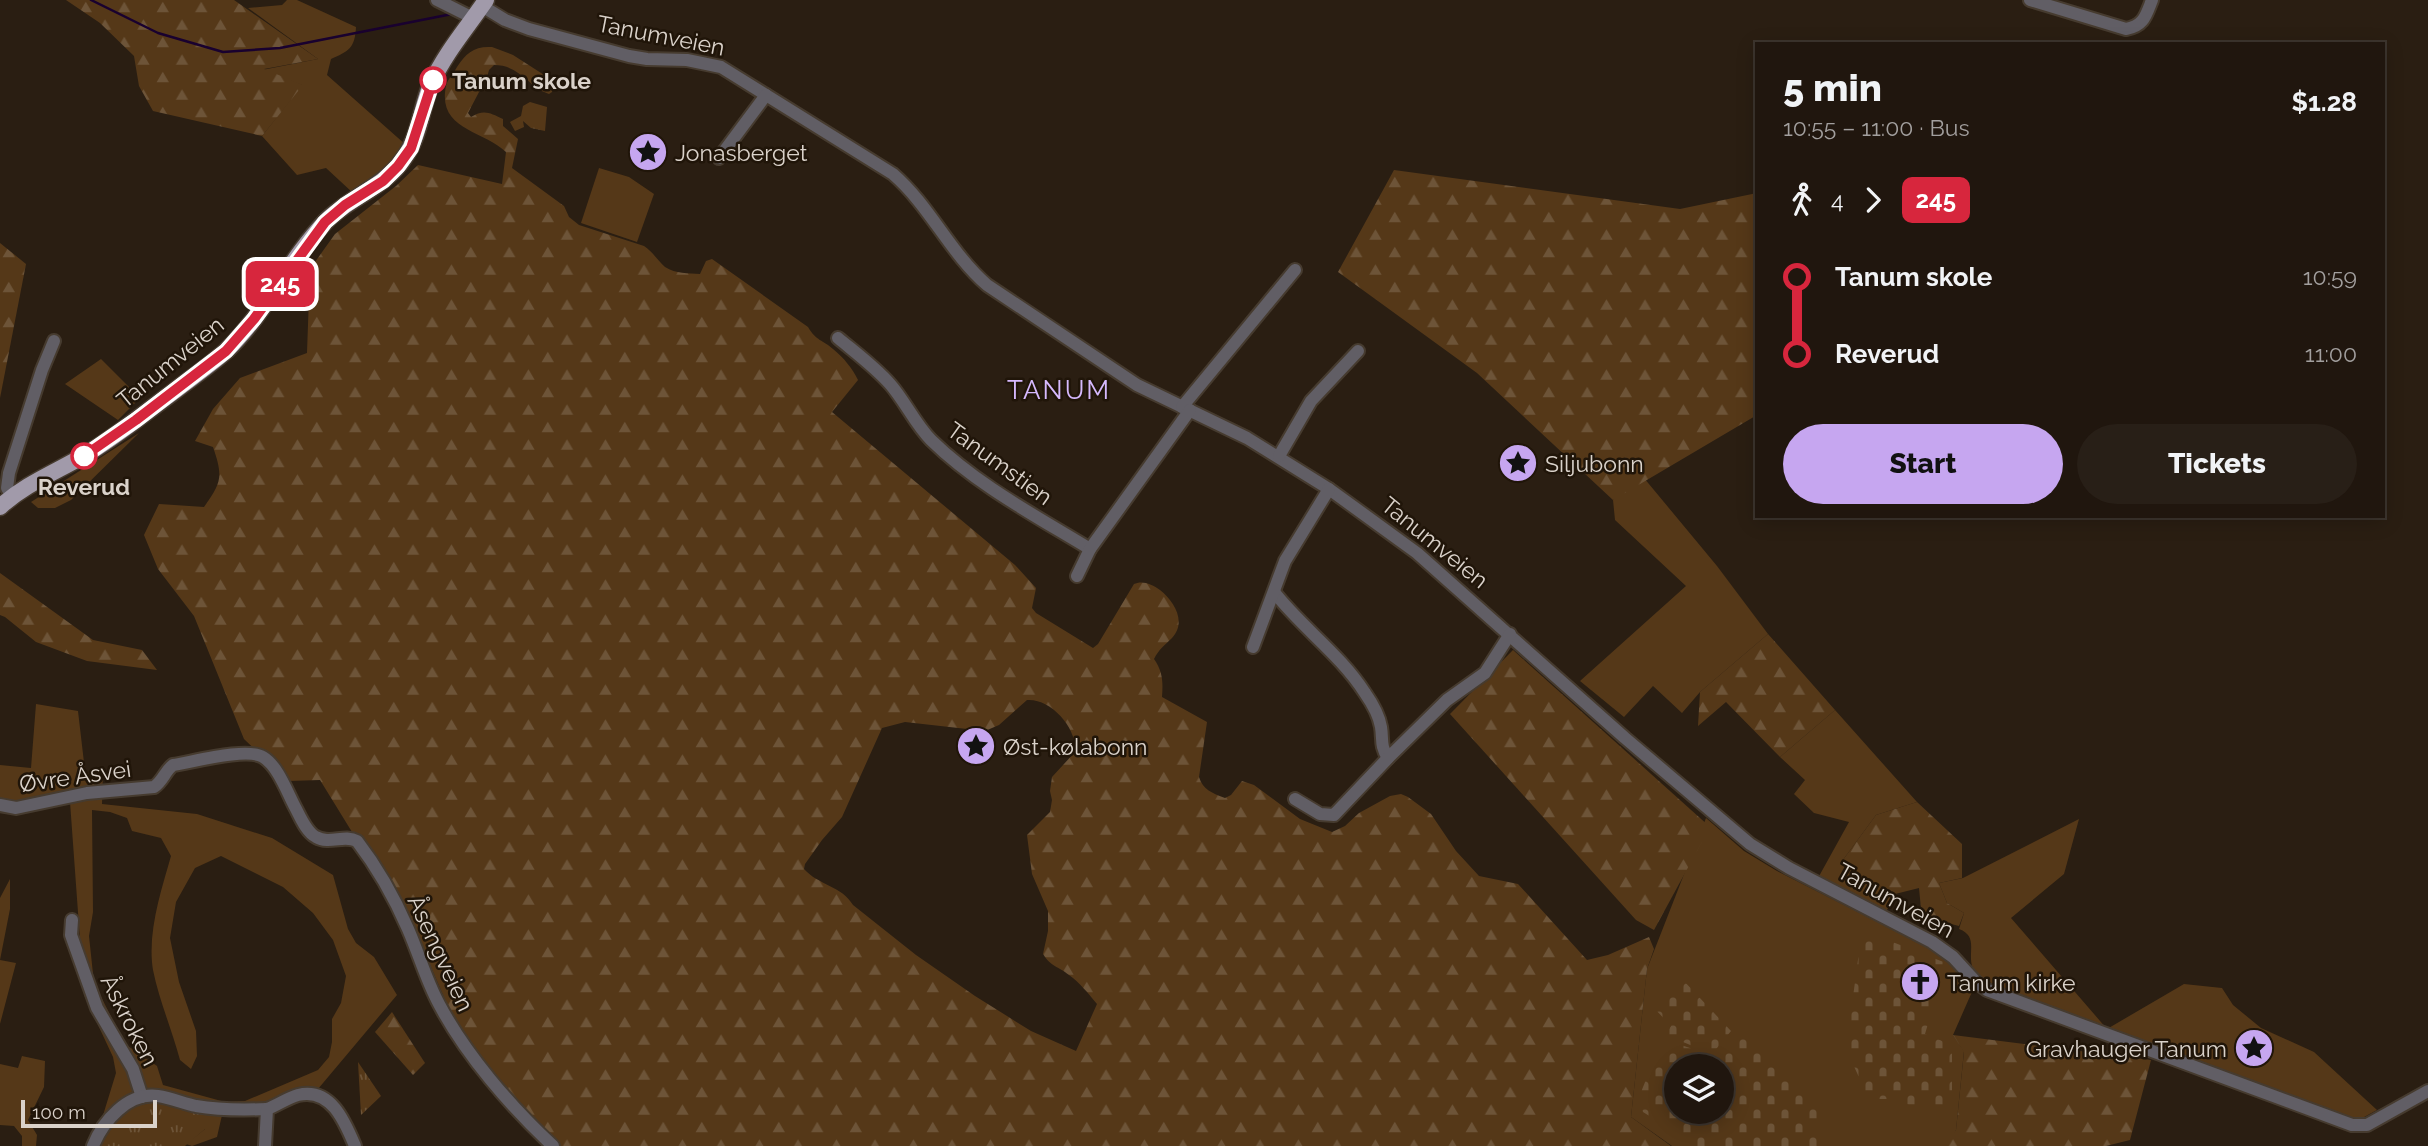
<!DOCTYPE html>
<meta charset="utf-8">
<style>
body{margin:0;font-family:Raleway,sans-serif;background:#281f17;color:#f1f3f6;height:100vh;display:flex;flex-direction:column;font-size:26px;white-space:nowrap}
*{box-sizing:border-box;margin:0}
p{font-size:23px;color:#a29f9e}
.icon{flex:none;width:38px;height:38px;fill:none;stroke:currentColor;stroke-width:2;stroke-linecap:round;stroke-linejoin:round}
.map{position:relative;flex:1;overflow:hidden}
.side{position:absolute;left:1755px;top:42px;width:630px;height:476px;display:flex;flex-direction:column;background:#20160e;border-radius:0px;box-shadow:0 4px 18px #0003,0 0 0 2px #3d352e}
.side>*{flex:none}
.badge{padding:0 14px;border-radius:10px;font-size:24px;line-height:46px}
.fabs{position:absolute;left:1664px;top:1054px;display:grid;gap:14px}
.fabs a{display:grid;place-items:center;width:70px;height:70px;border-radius:50%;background:#20160e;box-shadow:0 4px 18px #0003,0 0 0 2px #3d352e;font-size:35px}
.scale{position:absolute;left:21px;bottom:18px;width:136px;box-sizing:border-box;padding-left:7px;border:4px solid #dad2ca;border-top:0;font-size:19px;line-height:24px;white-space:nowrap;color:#dad2ca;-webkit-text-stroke:5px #201509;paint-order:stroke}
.map>.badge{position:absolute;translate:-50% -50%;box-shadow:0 0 0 4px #fff}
.legs{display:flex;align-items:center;gap:10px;height:77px;padding:0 28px;font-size:23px}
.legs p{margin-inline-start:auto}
.overview{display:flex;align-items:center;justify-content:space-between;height:119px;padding:0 28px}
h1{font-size:38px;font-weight:800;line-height:52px}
.cta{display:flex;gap:14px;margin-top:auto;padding:14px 28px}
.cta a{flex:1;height:80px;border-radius:42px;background:#c6a6f0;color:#111;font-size:28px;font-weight:800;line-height:80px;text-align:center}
.cta a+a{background:#281f17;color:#f1f3f6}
ul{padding:0 28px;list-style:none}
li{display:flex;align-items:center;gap:24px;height:77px;font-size:26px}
li i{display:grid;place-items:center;width:10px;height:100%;margin:0 9px;background:currentColor}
li i::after{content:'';width:18px;height:18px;margin:-9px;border:5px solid;border-radius:50%;background:#20160e}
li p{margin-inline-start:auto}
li:first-child i{background:linear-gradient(#0000 50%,currentColor 0)}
li:last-child i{background:linear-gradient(currentColor 50%,#0000 0)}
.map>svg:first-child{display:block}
.grass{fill:#553818;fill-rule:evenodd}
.forest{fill:url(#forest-firs);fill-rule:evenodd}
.cemetery{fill:url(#cemetery-stones);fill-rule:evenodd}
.park{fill:url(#park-tufts)}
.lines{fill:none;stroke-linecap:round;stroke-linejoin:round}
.stream{stroke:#19012f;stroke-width:2.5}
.minor-casing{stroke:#463b2f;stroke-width:16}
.major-casing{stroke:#463b2f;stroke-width:19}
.minor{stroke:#615e65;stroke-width:12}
.major{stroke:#a19aaa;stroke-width:16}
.line-1-casing{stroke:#fff;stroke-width:16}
.line-1{stroke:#d7263d;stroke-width:10}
.stop-1-dot{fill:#fff;stroke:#d7263d;stroke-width:3.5}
.labels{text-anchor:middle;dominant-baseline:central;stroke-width:5;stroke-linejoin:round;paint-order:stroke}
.street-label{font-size:23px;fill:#dad2ca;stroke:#201509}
.stop-label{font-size:23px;font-weight:bold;fill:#dad2ca;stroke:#201509;text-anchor:start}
.poi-label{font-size:23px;fill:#dad2ca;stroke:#201509;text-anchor:start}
.quarter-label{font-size:26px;letter-spacing:2px;fill:#d6b9fe;stroke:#201509}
</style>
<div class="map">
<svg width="2428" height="1146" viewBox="0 0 2428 1146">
<defs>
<pattern id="forest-firs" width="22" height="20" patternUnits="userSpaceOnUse" patternTransform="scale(1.75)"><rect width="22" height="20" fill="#553818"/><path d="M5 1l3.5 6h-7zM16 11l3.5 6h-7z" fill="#6d5438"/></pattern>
<pattern id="cemetery-stones" width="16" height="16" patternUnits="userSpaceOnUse" patternTransform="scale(1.75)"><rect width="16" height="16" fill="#553818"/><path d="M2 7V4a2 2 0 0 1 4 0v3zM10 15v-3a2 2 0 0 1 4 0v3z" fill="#6d5438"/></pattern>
<pattern id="park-tufts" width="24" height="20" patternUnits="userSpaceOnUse" patternTransform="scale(1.75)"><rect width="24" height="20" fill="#553818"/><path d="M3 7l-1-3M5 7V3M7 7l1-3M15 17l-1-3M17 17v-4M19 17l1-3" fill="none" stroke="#6d5438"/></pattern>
</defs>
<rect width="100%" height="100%" fill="#2a1e12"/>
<g class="grass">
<path d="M 287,0 L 297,0 L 356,27 C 355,48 349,51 331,59 L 327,75 L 406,145 L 382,172 L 353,193 L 326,168 L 297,175 L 262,136 L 302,85 L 262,70 L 318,59 L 248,8 L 282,5 Z"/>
<polygon points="599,168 629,177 654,194 637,242 581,223"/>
<polygon points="101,359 140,398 118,420 65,384"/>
<polygon points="139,433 71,500 55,508 38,508 31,502"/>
<polygon points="1639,472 1717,566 1768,634 1700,692 1682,713 1653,686 1624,717 1580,681 1686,586 1615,520 1613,500"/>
<path d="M 36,704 L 78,711 L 85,771 L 95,778 L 103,772 L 102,804 L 197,814 L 272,838 L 333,875 L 348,929 L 356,943 L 374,957 L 397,995 L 318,1089 L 306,1089 L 265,1104 L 225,1102 L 217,1137 L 192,1146 L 186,1144 L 205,1129 L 96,1138 L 116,1073 L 113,1057 L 84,995 L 70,802 L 0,804 L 0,765 L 31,768 ZM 92,810 L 110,812 L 127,818 L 132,831 L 161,838 L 171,856 C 161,891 147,933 153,970 C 159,1000 172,1030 180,1060 L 191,1069 L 197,1056 L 196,1031 L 179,982 L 170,938 L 176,902 L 195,868 L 221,856 L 283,887 L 313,913 L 333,940 L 346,976 L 341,1003 L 332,1019 L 332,1042 L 329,1057 L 318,1070 L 245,1101 L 225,1102 L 163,1085 L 157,1066 L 125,1044 L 94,983 L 89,936 L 93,912 Z"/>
<polygon points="1835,710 1917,802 1876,815 1840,864 1895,894 1886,912 1818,878 1849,822 1814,813 1794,794 1805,780 1780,757"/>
<path d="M 1706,818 L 1744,851 L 1777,871 L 1939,953 L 1975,985 L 1953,1035 L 1964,1051 L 1956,1130 L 1948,1146 L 1672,1146 L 1631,1117 L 1647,969 ZM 1676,1066 L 1722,1066 L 1722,1111 L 1676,1111 Z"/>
<path d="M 2079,819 L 2064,874 L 2011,918 L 2107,1029 L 2184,984 L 2222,988 L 2233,1005 L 2261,1028 L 2314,1052 L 2377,1110 L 2357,1121 L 2108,1029 L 1984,980 C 1980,976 1974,971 1972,966 C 1968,951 1978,936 1959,929 L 1964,913 L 1947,903 L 1939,883 L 1963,878 Z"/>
<polygon points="10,879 10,909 0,960 16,963 0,1024 0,898"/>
<polygon points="22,1056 45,1061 44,1087 28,1120 37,1135 36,1146 22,1146 22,1136 14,1126 0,1125 0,1064 18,1068"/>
</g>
<g class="forest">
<polygon points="66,0 234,0 318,59 264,69 303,85 262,136 153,111 139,86 134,56 100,23"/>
<path d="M 492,47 L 513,55 L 552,80 L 554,84 L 552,92 L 549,94 C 527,86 520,65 494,65 L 489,70 L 484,88 L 479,92 L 468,113 L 471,117 C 484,109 490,113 503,119 L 503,126 L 518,139 L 512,168 L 564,206 L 569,217 L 579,225 L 644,246 C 653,252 658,261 665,267 C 676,274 688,273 700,274 L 706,261 L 712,259 L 808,327 C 816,341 823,340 833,349 C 844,358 852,368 858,380 L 832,412 L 1015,565 L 1036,588 L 1032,608 L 1036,613 L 1093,648 L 1098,644 L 1134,584 C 1142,580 1152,584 1160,590 C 1174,601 1187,622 1172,638 C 1164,646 1159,649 1154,659 C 1163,672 1163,682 1162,697 L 1207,722 L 1199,777 C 1203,790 1212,793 1225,798 L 1231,795 L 1242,781 L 1254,785 L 1300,819 L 1332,832 L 1345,826 L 1359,813 L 1390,796 L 1401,794 L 1408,797 L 1431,814 L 1456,851 L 1479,876 L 1518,884 L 1587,960 L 1608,955 L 1649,937 L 1654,949 L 1647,969 L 1631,1117 L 1671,1146 L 555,1146 L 475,1069 L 421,944 L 320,780 L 288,781 L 244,739 L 194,616 L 158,569 L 144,535 L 159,504 L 204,507 C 222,482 223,476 213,447 L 195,441 L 213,409 L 240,378 L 307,353 L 310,269 L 335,234 L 396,186 L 418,165 L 502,184 L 506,152 C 483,130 437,130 446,86 C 447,80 454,73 457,67 C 466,53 474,46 492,47 ZM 1027,700 C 1051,698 1078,729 1075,752 L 1052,777 L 1050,791 L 1052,800 L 1050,812 L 1027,835 L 1032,874 L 1048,911 L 1048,931 L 1043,954 C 1051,967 1058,966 1069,975 C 1080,983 1088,993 1097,1004 L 1076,1051 L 1031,1031 L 975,996 L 916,955 L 853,905 C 842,886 818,885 804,869 L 805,864 L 822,840 L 842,817 L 882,728 L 905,722 L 985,731 L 999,725 Z"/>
<polygon points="1394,170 1680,209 1757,193 1757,415 1613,500 1477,373 1338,272"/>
<polygon points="0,243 26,264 0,398"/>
<polygon points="0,573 93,640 142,650 157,670 87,661 36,642 5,617 0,615"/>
<polygon points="1768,634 1835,710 1780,757 1726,702 1698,726 1700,692"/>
<polygon points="1513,650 1710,827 1654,930 1636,920 1450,714"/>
<polygon points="1917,802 1962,844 1962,878 1939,883 1947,903 1964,913 1959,926 1936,920 1922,919 1919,888 1895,894 1840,864 1876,815"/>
<polygon points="392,1012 425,1063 413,1075 375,1032"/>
<polygon points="1953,1035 2151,1060 2130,1140 2106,1146 1943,1146 1956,1130 1964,1052"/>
</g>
<g class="cemetery">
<polygon points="1862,930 1946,963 1925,1034 1952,1045 1952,1106 1949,1111 1915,1108 1897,1099 1869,1099 1846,1049"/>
<polygon points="1682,979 1731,1031 1712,1054 1666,1035 1671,1026 1654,1008 1655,1003 1676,980"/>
<path d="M 1739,1033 L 1831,1112 L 1817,1132 L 1830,1146 L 1697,1146 L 1643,1112 L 1639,1097 L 1652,1065 L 1672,1042 L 1702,1052 L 1710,1058 ZM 1676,1066 L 1722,1066 L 1722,1111 L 1676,1111 Z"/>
</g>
<g class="park">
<polygon points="530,102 547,107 545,131 531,128 523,121 524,127 515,131 510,122 521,116 523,106"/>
<polygon points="358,1062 381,1096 361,1115"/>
<polygon points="142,1097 220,1109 205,1129 185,1146 95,1146 96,1138"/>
</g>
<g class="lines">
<polyline class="stream" points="91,0 158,33 223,52 280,48 452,14"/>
<g class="minor-casing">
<g id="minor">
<polyline points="437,0 473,18"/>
<path d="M 2030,0 L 2126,29 C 2144,26 2146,15 2152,0"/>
<path d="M 482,6 L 505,20 L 529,29 L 629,56 L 647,59 L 687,60 L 721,67 L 893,174 C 930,206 950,253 987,285 L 1137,385 L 1247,438 L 1329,489 L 1417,553 L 1625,738 L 1750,844 L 1789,868 L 1932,942 L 1953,957 L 1976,982 L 1987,990 L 2352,1125 L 2367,1125 L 2428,1091"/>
<polyline points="719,158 766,95"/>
<path d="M 838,338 C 856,353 875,367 890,384 C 905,401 915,424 931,440 C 977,485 1036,516 1090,549"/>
<polyline points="1182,407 1295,270"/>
<polyline points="1279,456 1311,401 1358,351"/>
<polyline points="12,496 7,488 9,473 42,370 54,341"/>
<polyline points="1077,576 1090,549 1190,410"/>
<path d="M 1274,592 C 1302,628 1340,654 1365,693 C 1372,703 1379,715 1381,727 C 1383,739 1380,746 1388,758"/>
<polyline points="1253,647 1285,561 1329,489"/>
<polyline points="1295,799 1320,814 1334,815 1388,758 1447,700 1485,673 1510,634"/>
<path d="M 0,805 L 16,808 L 87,793 L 154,787 C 163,781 165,771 173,765 C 193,762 247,747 263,757 C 278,766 287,792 295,807 C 300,816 306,832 316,837 C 330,845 344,834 357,841 C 377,867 395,899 408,929 C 419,954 426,980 439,1004 C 466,1055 511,1107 553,1146"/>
<polyline points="72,920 71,935 97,1008 133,1069 142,1097"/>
<path d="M 93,1146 C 103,1121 128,1092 158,1096 C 171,1098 183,1103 196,1106 C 219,1110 243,1110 267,1109"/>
<path d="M 265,1146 L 267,1109 C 278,1105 287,1098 298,1095 C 331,1087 345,1122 355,1146"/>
</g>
</g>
<g class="major-casing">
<path id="major" d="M 0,507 C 25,484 56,472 85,455 C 116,437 143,414 172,393 C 190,379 209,366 226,351 C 266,313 288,260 326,221 C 350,197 385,187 404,158 C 420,136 421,108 431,84 C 445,53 467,28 486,0"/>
</g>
<use href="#minor" class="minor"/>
<use href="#major" class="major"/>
</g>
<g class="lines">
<g class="line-1-casing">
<polyline id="line-1" points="84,456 136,420 226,351 254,319 325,222 345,205 383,181 398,166 411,148 433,80"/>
</g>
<use href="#line-1" class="line-1"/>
</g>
<defs>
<g id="sight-disc" transform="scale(2.0125)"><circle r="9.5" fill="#c6a6f0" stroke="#201509"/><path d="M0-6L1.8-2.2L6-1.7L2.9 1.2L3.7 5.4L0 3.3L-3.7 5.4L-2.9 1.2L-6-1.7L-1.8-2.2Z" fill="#111"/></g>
<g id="church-disc" transform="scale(2.0125)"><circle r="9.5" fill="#c6a6f0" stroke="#201509"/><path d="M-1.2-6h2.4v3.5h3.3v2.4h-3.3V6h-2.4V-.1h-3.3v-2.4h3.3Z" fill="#111"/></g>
</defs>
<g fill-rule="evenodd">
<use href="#sight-disc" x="648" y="152"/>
<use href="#sight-disc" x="1518" y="463"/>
<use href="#sight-disc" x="976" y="746"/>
<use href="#church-disc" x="1920" y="982"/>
<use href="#sight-disc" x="2254" y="1048"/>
</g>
<g class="stop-1-dot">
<circle cx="433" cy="80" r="12"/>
<circle cx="84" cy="456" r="12"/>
</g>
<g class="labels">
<g class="street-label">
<text transform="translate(661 35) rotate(11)">Tanumveien</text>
<text transform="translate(170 362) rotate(-39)">Tanumveien</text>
<text transform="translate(1000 463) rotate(36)">Tanumstien</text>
<text transform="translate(1435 542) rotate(39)">Tanumveien</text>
<text transform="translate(75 776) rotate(-8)">Øvre Åsvei</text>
<text transform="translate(1896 900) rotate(29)">Tanumveien</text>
<text transform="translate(441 953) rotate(65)">Åsengveien</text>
<text transform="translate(130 1020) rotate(63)">Åskroken</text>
</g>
<g class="stop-label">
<text x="452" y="80">Tanum skole</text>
<text x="84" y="486" text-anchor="middle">Reverud</text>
</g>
<g class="poi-label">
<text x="675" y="152">Jonasberget</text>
<text x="1545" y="463">Siljubonn</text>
<text x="1003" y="746">Øst-kølabonn</text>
<text x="1947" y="982">Tanum kirke</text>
<text x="2227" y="1048" text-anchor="end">Gravhauger Tanum</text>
</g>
<g class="quarter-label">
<text x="1059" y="390">TANUM</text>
</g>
</g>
</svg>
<div class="fabs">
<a><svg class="icon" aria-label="layers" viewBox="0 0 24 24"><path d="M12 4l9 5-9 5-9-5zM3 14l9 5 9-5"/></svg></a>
</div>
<div class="scale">100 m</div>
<b class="badge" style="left:280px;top:284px;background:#d7263d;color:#fff">245</b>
<section class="side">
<div class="overview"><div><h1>5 min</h1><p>10:55 – 11:00 · Bus</p></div><b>$1.28</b></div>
<div class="legs"><svg class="icon" aria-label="walk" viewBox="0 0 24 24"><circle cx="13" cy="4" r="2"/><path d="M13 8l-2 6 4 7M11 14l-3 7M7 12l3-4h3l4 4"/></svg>4<svg class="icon" aria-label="forward" viewBox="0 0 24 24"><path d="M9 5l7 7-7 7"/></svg><b class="badge" style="background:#d7263d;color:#fff">245</b></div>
<ul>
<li><i style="color:#d7263d"></i><b>Tanum skole</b><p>10:59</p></li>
<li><i style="color:#d7263d"></i><b>Reverud</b><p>11:00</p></li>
</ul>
<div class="cta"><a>Start</a><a>Tickets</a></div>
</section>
</div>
